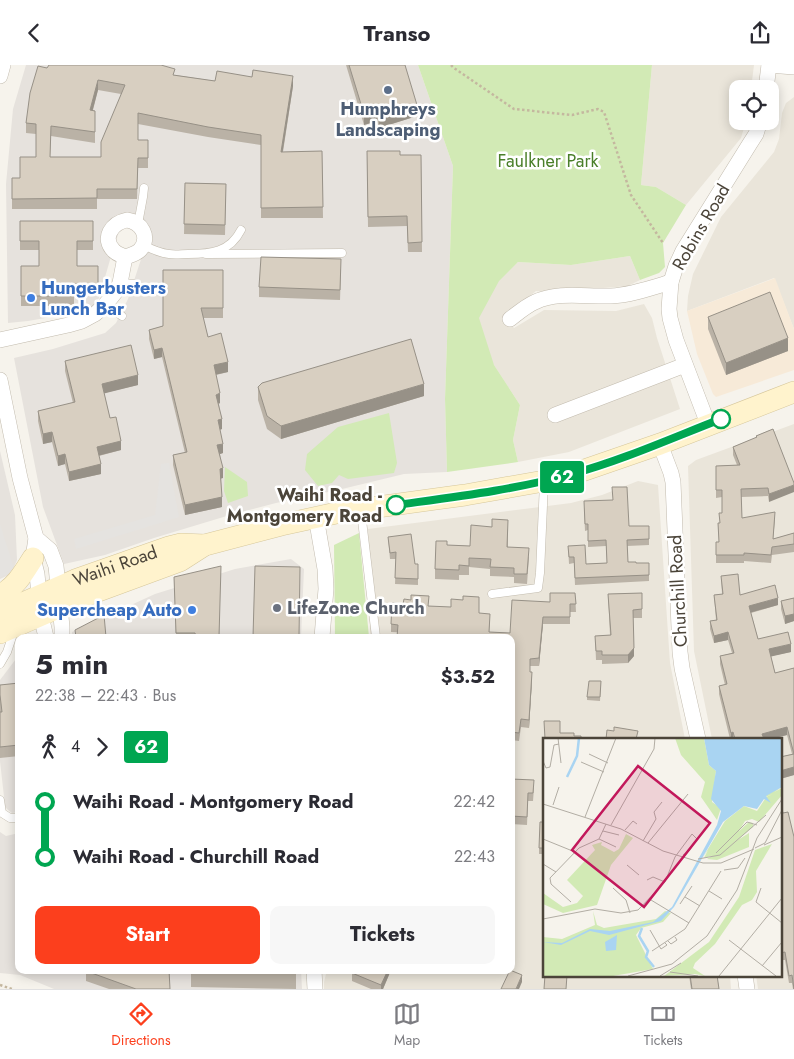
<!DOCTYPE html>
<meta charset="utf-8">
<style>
body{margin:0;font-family:Jost,sans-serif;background:#f7f7f7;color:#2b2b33;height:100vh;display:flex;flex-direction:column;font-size:19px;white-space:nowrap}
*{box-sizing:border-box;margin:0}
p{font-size:16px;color:#7c7c81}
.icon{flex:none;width:28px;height:28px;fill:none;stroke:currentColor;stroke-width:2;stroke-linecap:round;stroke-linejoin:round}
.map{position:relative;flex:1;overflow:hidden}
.details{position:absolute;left:15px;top:569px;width:500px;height:340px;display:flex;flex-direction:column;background:#fff;border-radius:10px;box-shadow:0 2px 12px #0003}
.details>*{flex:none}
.badge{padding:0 10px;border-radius:4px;font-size:18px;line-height:32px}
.buttons{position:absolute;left:729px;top:15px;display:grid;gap:10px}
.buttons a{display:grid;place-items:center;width:50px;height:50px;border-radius:10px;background:#fff;box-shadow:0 2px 12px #0003;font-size:25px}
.map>.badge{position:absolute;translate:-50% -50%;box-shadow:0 0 0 2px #fff}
.legs{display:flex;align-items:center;gap:8px;height:55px;padding:0 20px;font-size:16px}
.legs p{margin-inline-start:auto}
.summary{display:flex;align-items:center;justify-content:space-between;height:85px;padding:0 20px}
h1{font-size:28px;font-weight:700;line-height:38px}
.cta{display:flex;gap:10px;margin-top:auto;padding:10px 20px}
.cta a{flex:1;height:58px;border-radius:10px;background:#fc3f1d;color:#fff;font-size:20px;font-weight:700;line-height:58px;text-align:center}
.cta a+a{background:#f7f7f7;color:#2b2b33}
ul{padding:0 20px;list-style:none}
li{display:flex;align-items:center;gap:18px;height:55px;font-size:19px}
li i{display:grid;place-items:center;width:8px;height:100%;margin:0 6px;background:currentColor}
li i::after{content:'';width:12px;height:12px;margin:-6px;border:4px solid;border-radius:50%;background:#fff}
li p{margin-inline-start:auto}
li:first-child i{background:linear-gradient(#0000 50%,currentColor 0)}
li:last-child i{background:linear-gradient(currentColor 50%,#0000 0)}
header{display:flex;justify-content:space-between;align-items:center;height:65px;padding:0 20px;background:#fff;font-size:22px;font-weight:700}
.tab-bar{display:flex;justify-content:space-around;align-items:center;height:70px;border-top:1px solid #e1e1e2;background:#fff;font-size:14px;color:#7c7c81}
.tab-bar a{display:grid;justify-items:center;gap:2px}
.tab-bar .current{color:#fc3f1d}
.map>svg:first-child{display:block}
.residential{fill:#eae5da}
.commercial{fill:#f7ead8}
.industrial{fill:#e6e2dd}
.green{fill:#d2eab5}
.parking{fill:#e5e3e0}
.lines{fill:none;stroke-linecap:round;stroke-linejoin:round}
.lane-casing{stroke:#c2bbae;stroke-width:9}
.street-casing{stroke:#c2bbae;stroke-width:16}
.secondary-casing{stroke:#d6c79b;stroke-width:22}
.path{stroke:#c4b79f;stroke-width:2.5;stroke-dasharray:2.5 2.5;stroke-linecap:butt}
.lane{stroke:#fff;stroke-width:8}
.street{stroke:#fff;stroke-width:15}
.secondary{stroke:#fff3cd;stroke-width:21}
.wall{fill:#bab2a6;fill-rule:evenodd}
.shaded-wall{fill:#979187}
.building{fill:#d8cfc1;stroke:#979187;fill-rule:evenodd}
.line-1-casing{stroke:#fff;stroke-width:11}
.line-1{stroke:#00a651;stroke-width:8}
.service-dot{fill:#5c6f8a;stroke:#fff;stroke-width:2}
.shop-dot{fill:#3f7fe0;stroke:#fff;stroke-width:2}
.stop-1-dot{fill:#fff;stroke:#00a651;stroke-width:2.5}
.worship-dot{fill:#6b7280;stroke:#fff;stroke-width:2}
.labels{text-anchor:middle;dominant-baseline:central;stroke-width:5;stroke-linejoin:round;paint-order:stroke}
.service-label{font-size:18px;font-weight:bold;fill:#4e5e75;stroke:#fff}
.park-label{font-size:18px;fill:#4a7f2a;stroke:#fff}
.street-label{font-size:18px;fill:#4b4439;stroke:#fff}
.shop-label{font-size:18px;font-weight:bold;fill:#366cbe;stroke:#fff;text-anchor:start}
.stop-label{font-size:18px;font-weight:bold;fill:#4b4439;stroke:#fff;text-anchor:end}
.worship-label{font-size:18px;font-weight:bold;fill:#5b616d;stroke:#fff;text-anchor:start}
.inset-river{fill:none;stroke:#a9d4f2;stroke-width:2.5}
.inset-road{fill:none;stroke:#b2ada4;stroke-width:1}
.view{fill:#c2185b;fill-opacity:0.15;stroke:#c2185b;stroke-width:2.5}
.inset-edge{fill:none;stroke:#4b4439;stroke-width:2.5}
</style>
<header><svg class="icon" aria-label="back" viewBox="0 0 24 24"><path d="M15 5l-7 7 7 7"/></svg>Transo<svg class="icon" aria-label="share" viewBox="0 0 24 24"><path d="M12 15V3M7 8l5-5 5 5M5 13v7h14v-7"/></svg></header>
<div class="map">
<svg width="794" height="924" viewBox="0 0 794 924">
<rect width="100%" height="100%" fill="#f6f3ec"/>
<g class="residential">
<polygon points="652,0 754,0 751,24 738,24 738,56 746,56 741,73 686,140 656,122 641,120"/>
<polygon points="794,32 794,264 774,213 687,246 688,231 693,209 721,152 774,87 779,74 782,48 786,38"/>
<polygon points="630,191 640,215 628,221 554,227 536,226 504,251 514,263 544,245 616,246 644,239 652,253 657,273 680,344 569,387 518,397 513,375 520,340 462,251 518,197 571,200"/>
<polygon points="794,359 794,924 758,924 756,910 780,910 780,674 712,674 694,586 688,401 696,395"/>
<polygon points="638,416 658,420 670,598 685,674 544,674 544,910 730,910 731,924 324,924 324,917 327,905 511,905 511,572 370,572 368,464 571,438 602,430"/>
</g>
<polygon class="commercial" points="775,213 794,264 794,305 716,332 713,329 697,289 687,246"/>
<g class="industrial">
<polygon points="26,0 418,0 453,101 445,334 447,407 404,409 342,424 276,438 230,450 154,473 105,490 64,499 43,442 14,293 53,284 105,268 116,258 128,234 148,173 122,159 114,181 99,233 91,245 28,256 8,258 6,119 13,44"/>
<polygon points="0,386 15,450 17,495 11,509 0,514"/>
<polygon points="291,494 304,504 301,572 72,572 72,567 155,529 235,504"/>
<polygon points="19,590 19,747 12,748 7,744 5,741 0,696 0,615"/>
<polygon points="0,767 6,771 19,768 19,905 301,905 302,924 54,924 20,910 0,908"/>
</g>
<g class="green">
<polygon points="418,0 652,0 641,120 656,122 686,140 663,178 665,202 659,208 640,215 630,191 571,200 518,197 499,216 479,253 494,300 520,340 513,375 518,397 447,407 445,334 453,101"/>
<polygon points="389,348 397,398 394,408 348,414 339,410 332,418 318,421 305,405 307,389 338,362"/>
<polygon points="225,402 247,417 248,431 228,438 224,426"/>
<polygon points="359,468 369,572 335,572 334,480"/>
</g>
<g class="parking">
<polygon points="169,398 179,452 76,484 74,474 155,450 161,399"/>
<polygon points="0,459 14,503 8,509 0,512"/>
</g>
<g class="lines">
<g class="lane-casing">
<g id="lane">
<polyline points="138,159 143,132 144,123"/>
<path d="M 143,180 C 151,184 160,188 169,189 C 175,190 182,189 188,189 C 211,189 230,187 241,165"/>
<polyline points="206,189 342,188"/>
<polyline points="120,218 135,219"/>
<polyline points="105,240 122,251"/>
<polyline points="361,447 376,572"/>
<polyline points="492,529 538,523 540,508 544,418"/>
<polyline points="0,599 7,587 14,566"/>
<polyline points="0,735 2,748 10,753 19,753"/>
</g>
</g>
<g class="street-casing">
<g id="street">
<polyline points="769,0 794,2"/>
<polyline points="0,11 3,0"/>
<polyline points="766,24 769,0"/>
<path d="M 127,155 C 141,157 151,172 140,185 C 136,189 131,190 125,192 C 121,190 117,189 114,186 C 101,173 112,158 127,155 Z"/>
<path d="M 510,254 C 518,248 526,241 535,237 C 558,226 586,232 611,231 C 631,230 651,223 671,217"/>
<polyline points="0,275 68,260 82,256 95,249 105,240 117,225 120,218 125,192"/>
<polyline points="0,315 20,413 36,473 33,493 37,509 41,551 46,572"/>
<polyline points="555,350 685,300"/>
<polyline points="708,359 676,275 670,253 669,244 671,217 676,201 683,186 749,80 756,69 760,56"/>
<polyline points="660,379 671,408 673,417 680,587 682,603 698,674"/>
<polyline points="316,452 325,504 326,524 322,572"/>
<polyline points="36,473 50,485 56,501 62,562 62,572"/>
<polyline points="314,905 315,924"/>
<polyline points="745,910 747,924"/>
</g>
</g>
<g class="secondary-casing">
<g id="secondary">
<path d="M 0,530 C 16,522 24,507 33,493"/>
<path id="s1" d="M 0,547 L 25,537 L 75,515 L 169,482 L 181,479 L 205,480"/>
<polyline points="0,568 85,531 180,496 205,480 281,460 341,447 465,430 544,416 573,409 660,379 794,327"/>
</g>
</g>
<g class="path">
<polyline points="451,0 454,3 514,44 572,50 598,44 604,47 631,130 663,178"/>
<polyline points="0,920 12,924"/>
</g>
<use href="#lane" class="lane"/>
<use href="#street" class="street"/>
<use href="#secondary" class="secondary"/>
</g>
<g class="wall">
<polygon points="346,0 405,0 417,51 379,63 377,56 364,60"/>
<path d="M 47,3 L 175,10 L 215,16 L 293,21 L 283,87 L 322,86 L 323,153 L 261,153 L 261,80 L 208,72 L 138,59 L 138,75 L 148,75 L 148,103 L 138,103 L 137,134 L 97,134 L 97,144 L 12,144 L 12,113 L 20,113 L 36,92 L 36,69 L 26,68 L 26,58 ZM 98,25 L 121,29 L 101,92 L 50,92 L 51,71 L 95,78 L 95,46 L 93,45 Z"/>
<polygon points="367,86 400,90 421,90 422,187 408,187 407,161 368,162"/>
<polygon points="185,118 226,119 225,170 184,169"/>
<polygon points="20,156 93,156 93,185 77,185 77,201 98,201 98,228 74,228 74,241 21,241 21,201 39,201 39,185 20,185"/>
<polygon points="341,204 340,235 259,232 259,222"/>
<polygon points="223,205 223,253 203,253 208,272 228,307 216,310 220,338 219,339 222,364 220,365 223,388 220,389 223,413 221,413 222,442 185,450 173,400 173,390 185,388 162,292 154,294 149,274 149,265 163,261"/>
<polygon points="708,252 788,286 726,310 708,264"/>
<polygon points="65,296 138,320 104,328 110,353 121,385 99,391 101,409 69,416 65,399 58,401 52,377 43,379 38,356 38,346 73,338 65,306"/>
<polygon points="258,322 424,331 281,374 267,364 258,335"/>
<polygon points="773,364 769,437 768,431 741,432 742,453 775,455 773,474 794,468 794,487 772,490 771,498 744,496 744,498 716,498 716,477 719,477 718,458 720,458 722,448 722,432 716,433 716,401 737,400 733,390 733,382 756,373 756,371"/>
<polygon points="584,443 629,461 649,474 649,480 627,481 628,497 636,498 649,498 649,516 575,520 574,498 569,499 568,481 586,499 607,498 606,481 588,482 588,465 585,466"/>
<polygon points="508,464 508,482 529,492 527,519 514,518 514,512 490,511 490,504 469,502 469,510 459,510 459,515 435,514 435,504 447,480 470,481"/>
<polygon points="388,472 415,499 418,499 418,520 395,519 396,494 390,494"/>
<polygon points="721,511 740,530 778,540 751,548 758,574 791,587 771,591 775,608 794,603 794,710 780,714 780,692 792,689 787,670 771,674 730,674 719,629 719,621 725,620 720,599 720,591 732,588 728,575 714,578 710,564 710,556 716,555 714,530 722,529"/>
<polygon points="174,512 220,572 176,572"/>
<polygon points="575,528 576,547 570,547 570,559 543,559 539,601 530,601 530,607 532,615 529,663 521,662 519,676 511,675 511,572 391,567 391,559 429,541 479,548 490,556 489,567 510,568 550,537"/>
<polygon points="642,528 642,553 633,553 634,591 628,598 602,599 602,595 596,595 595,571 610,570 608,529"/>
<polygon points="794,533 794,556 785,559 781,544 781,536"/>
<polygon points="601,616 600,636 587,635 587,632"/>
<polygon points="19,618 19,691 0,693 0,620"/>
<polygon points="511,714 534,723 533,736 528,736 527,760 511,759"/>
<polygon points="780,738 794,924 793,924 792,918 789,918 785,895 780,895"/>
<polygon points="544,757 544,789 539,789 539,783"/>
<polygon points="191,905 296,905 296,924 191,922"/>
<polygon points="353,905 391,905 383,924 371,924 352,916 352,908"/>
<polygon points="86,906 170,924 109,924 86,916"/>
<polygon points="689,910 717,910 719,924 691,924"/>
</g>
<g class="shaded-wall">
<polygon points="293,11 293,21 281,97 281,87"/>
<polygon points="98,15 98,25 90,55 90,45"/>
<polygon points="417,40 417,51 379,63 379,51"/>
<polygon points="377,45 377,56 364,60 364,49"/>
<polygon points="788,273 788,286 726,310 726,298"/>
<polygon points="162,283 162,292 154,294 154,285"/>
<polygon points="228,297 228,307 214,310 214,300"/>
<polygon points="138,310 138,320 102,329 102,319"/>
<polygon points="424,319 424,331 281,374 281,361"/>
<polygon points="220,328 220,338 216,339 216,330"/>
<polygon points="222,354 222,364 218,365 218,355"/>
<polygon points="52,367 52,377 43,379 43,369"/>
<polygon points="121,376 121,385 97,391 97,382"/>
<polygon points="223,379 223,388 217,390 217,380"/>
<polygon points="65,389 65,399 58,401 58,391"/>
<polygon points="101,399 101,409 69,416 69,407"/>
<polygon points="223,403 223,413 220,414 220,404"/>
<polygon points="794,420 794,427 769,437 769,429"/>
<polygon points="222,432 222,442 185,450 185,440"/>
<polygon points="778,533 778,540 749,548 749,541"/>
<polygon points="794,549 794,556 785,559 785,551"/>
<polygon points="543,552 543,559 539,601 539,593"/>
<polygon points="728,567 728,575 714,578 714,571"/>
<polygon points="791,579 791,587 769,592 769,584"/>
<polygon points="634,583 634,591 628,598 628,590"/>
<polygon points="532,607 532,615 529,663 529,655"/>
<polygon points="787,662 787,670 771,674 762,674 762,669"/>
<polygon points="733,667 733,674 731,674 731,668"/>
<polygon points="794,702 794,710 780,714 780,706"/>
<polygon points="388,905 391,905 383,924 381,924 381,920"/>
<polygon points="522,910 522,917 519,924 516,924"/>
</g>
<g class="building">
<path d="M 49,0 L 161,0 L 175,4 L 173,10 L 215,16 L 217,6 L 252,12 L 253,5 L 293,11 L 281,87 L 322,86 L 323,142 L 261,143 L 261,70 L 208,62 L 138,48 L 138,75 L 148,75 L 148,93 L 138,93 L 137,124 L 97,124 L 97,133 L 12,134 L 12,113 L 20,113 L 20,92 L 36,92 L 36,59 L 26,58 L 30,28 L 38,1 L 47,3 ZM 98,15 L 125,20 L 101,77 L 101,92 L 50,92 L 51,61 L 95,67 L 95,46 L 90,45 Z"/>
<polygon points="349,0 405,0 417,40 379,51 377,45 364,49"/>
<polygon points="367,86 400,86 400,90 421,90 422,177 408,178 407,151 368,152"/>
<polygon points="185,118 226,119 225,160 184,159"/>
<polygon points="20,156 93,156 93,176 77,176 77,201 98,201 98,219 74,219 74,231 21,231 21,201 39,201 39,176 20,176"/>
<polygon points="261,192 341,194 340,225 259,222"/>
<polygon points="163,205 223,205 223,243 201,243 208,272 221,268 228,297 214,300 220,328 216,330 222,354 218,355 223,379 217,380 223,403 220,404 222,432 185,440 173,390 187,387 162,283 154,285 149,265 163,261"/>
<polygon points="770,227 788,273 726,298 708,252"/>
<polygon points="411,274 424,319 281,361 267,351 258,322 262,318"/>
<polygon points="131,280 138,310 102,319 110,353 116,352 121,376 97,382 101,399 69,407 65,389 58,391 52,367 43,369 38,346 75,337 65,296"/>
<polygon points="773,364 794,418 794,420 769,429 768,423 741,424 742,453 775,447 773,474 794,468 794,479 772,482 771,490 744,488 744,490 716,490 716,477 719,477 718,458 720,458 719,448 722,448 722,425 716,425 716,401 740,400 733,382 757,372 756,371"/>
<polygon points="612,422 627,422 629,461 649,461 649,474 627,475 628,497 636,497 636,498 649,498 649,510 575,513 574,492 569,492 568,481 585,480 586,499 607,498 606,475 588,476 588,459 585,459 584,436 613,435"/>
<polygon points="492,454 508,455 507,482 529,483 527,509 514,509 514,503 490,502 491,494 469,493 469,501 459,500 459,505 435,504 436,476 447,476 447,480 470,481 471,460 492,462"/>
<polygon points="411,469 415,499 418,499 418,514 395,513 396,487 390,488 388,472"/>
<polygon points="221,501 219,572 196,572 195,568 176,568 174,512"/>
<polygon points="255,501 300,502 299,572 253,572"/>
<polygon points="738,509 740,530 775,520 778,533 749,541 758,574 788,567 791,579 769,584 775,608 794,603 794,702 780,706 780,692 794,689 787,662 762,669 764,674 735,674 733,667 731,668 719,621 727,619 720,591 734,588 728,567 714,571 710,556 717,555 714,530 723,529 721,511"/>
<polygon points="550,528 575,528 576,539 570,539 570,552 543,552 539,593 530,594 530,607 532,607 529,655 521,654 519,668 511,667 511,572 397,572 398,560 391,559 392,538 403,539 404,534 411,535 411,530 429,531 428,541 451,542 451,534 463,535 463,531 479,532 479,548 490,549 489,567 510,568 512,535 550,537"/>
<polygon points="642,528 642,544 633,545 634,583 628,590 602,590 602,586 596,586 595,571 611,570 608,529"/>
<polygon points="794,533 794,549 785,551 781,536"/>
<polygon points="104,550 106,572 76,572 75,565"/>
<polygon points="589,616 601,616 600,632 587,632"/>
<polygon points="19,618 19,680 0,682 0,647 2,647 0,630 0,620"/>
<polygon points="544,656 560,656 560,668 574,668 574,671 581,671 581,674 545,674"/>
<polygon points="614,662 638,666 636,674 606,674 607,665 614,666"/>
<polygon points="511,714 534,715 533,728 528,728 527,752 511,751"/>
<polygon points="780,738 783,748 788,747 794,772 794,924 792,910 789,911 785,887 780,888"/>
<polygon points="540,757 544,757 544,783 539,783"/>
<polygon points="87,905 169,905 170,924 136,924 86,906"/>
<polygon points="240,905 296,905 296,906"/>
<polygon points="353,905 388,905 381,920 352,908"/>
<polygon points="510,905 522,910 516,924 501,924"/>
<polygon points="545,910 567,910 566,924 544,924"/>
<polygon points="690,910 717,910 719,924 692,924"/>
</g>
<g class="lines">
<g class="line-1-casing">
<path id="line-1" d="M 396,440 C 454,432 514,425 572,409 C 623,395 672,373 721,354"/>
</g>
<use href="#line-1" class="line-1"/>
</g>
<circle class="service-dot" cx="388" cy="25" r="5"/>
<g class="shop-dot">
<circle cx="31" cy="233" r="5"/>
<circle cx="192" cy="545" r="5"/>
</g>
<g class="stop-1-dot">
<circle cx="721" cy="354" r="9"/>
<circle cx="396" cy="440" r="9"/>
</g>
<circle class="worship-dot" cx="277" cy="543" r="5"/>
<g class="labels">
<g class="service-label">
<text x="388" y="44">Humphreys<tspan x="388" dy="21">Landscaping</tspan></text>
</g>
<g class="park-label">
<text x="548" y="96">Faulkner Park</text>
</g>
<g class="street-label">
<text transform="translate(701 162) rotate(-60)">Robins Road</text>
<text stroke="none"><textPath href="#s1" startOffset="124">Waihi Road</textPath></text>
<text transform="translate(678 526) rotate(-93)">Churchill Road</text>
</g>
<g class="shop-label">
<text x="41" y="223">Hungerbusters<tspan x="41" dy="21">Lunch Bar</tspan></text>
<text x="182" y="545" text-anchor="end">Supercheap Auto</text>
</g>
<g class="stop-label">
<text x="382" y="430">Waihi Road -<tspan x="382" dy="21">Montgomery Road</tspan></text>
</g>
<g class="worship-label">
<text x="287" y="543">LifeZone Church</text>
</g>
</g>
<g transform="translate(543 673)">
<rect width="239" height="239" fill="#f6f3ec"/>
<path d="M 132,0 L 161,0 L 166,27 L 173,33 L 169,64 L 178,70 L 174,82 L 158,59 L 162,44 L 138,17 ZM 239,49 L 231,54 L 239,50 L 239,57 L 216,84 L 209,81 L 202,83 L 196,93 L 206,84 L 210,85 L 210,89 L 179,115 L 161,120 L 165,112 L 160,119 L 182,83 L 201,68 L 214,73 L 222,61 L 225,63 L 223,59 L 230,56 L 222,59 L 224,56 ZM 206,95 L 206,109 L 174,122 L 164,121 ZM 83,96 L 90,100 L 68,127 L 54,167 L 20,175 L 0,166 L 0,155 L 20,169 L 34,165 L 40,158 L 24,142 L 52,112 L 49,107 L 59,104 L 58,107 L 71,114 L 76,111 ZM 229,106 L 213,133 L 214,154 L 209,162 L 199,167 L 172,206 L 152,225 L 150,230 L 162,238 L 152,236 L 121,238 L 166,204 L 196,159 L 212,112 ZM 50,173 L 54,187 L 61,190 L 113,181 L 122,173 L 128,175 L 120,184 L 98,190 L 93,197 L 110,231 L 70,238 L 0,238 L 0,199 L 19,201 L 52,187 Z" fill="#d2eab5"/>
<path d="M 161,0 L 239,0 L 239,49 L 223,58 L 228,65 L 221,61 L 214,71 L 201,68 L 180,84 L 131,169 L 118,183 L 66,197 L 47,193 L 18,207 L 0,204 L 19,205 L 47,191 L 67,193 L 110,184 L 129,169 L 174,87 L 178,73 L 168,61 L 173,33 L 166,27 ZM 74,197 L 73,212 L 63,213 L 62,204 Z" fill="#a9d4f2"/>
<path class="inset-river" d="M 24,39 L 34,18 L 36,0M 99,190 L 96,198 L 105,213 L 103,219 L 111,229"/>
<path class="inset-road" d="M 15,0 L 18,25M 46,16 L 65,25M 0,23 L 3,30 L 7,29 L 11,7 L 16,6M 38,24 L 61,34M 0,66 L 78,91 L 120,113 L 160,125 L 178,125 L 211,111M 10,67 L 16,49M 42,79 L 73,0M 68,87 L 111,11 L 112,0M 82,92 L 90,83 L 94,86M 60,93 L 76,97M 0,101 L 32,114M 56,101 L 73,109M 100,103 L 113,81 L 111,74 L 119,64M 105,105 L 145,56M 221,107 L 239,99M 212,110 L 222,105 L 239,72M 173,115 L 204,84 L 214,87M 155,121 L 177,117 L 223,77M 0,126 L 13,134M 84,127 L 96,137M 181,132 L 195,130 L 202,120M 104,142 L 110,139 L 122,144M 70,150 L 83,162 L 87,175M 218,150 L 213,164 L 239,185M 166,153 L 179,161M 142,159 L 157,168M 108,162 L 146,185M 28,164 L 8,146 L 7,140 L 36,110 L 56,101 L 63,86M 137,166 L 149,148M 0,181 L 52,171 L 78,175 L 95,172 L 122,144 L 132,119 L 149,96 L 154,101 L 146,113 L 140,117M 107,192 L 118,211 L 124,207 L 122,205M 186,202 L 233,238M 125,203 L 128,206 L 134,202 L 132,199M 109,213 L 142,191 L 178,133M 219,228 L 239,204M 127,234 L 155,238M 85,238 L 129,226 L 164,198 L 194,152 L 214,100 L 239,61M 117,238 L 138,225M 176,238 L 239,160"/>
<path class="view" d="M 95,28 L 167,85 L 101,169 L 29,112 Z"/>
<rect width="239" height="239" class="inset-edge"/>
</g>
</svg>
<div class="buttons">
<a><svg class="icon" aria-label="locate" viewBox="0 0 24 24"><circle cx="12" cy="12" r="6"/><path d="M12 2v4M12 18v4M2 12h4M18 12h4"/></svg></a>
</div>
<b class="badge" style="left:562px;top:412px;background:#00a651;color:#fff">62</b>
<section class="details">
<div class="summary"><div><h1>5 min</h1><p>22:38 – 22:43 · Bus</p></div><b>$3.52</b></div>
<div class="legs"><svg class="icon" aria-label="walk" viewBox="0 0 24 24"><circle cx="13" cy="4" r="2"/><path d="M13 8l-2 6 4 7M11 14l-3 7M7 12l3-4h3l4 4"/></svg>4<svg class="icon" aria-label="forward" viewBox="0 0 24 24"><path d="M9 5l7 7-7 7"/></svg><b class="badge" style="background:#00a651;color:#fff">62</b></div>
<ul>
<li><i style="color:#00a651"></i><b>Waihi Road - Montgomery Road</b><p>22:42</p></li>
<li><i style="color:#00a651"></i><b>Waihi Road - Churchill Road</b><p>22:43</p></li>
</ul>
<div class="cta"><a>Start</a><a>Tickets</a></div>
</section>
</div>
<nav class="tab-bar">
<a class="current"><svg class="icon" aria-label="directions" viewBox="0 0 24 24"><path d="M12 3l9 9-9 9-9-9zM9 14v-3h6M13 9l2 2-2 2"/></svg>Directions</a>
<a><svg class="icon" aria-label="map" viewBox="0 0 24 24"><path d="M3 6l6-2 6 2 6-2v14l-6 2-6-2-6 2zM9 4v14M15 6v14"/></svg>Map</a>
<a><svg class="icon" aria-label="tickets" viewBox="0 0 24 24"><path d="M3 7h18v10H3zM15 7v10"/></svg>Tickets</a>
</nav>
